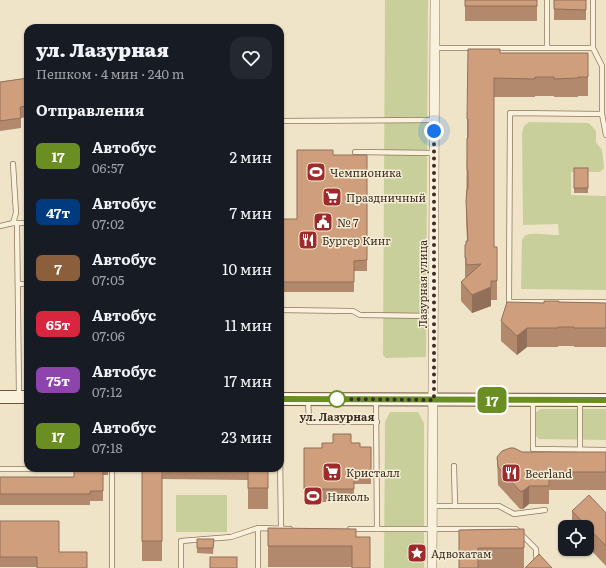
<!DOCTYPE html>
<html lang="ru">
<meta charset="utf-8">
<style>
body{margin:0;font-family:Literata,serif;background:#242831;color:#f1f3f6;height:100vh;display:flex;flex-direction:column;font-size:15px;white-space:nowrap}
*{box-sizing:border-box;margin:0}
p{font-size:13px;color:#9ea1a6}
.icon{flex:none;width:22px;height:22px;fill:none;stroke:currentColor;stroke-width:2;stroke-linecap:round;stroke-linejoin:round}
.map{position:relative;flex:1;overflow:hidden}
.side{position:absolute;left:24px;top:24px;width:260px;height:448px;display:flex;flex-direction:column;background:#171b24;border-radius:12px;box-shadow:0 1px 3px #0004}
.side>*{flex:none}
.badge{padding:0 8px;border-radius:6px;font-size:14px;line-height:26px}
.tools{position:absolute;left:558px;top:520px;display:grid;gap:8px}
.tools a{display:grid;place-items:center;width:36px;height:36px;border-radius:8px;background:#171b24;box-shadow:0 1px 3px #0004;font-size:20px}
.you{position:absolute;width:20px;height:20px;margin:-10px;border:3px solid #fff;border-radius:50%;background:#1a73e8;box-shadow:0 0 0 6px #1a73e833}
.map>.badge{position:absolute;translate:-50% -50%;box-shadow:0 0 0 2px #fff}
h2{padding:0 12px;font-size:15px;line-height:36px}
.round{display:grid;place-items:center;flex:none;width:42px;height:42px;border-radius:12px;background:#242831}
.overview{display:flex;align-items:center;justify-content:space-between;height:68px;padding:0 12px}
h1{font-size:19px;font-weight:800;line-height:30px}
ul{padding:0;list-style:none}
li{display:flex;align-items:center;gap:12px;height:56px;padding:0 12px}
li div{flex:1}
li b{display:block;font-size:15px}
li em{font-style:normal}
li .badge{min-width:44px;font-weight:700;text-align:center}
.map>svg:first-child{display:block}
.green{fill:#c9cf9b}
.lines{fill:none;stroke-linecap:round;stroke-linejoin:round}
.service-casing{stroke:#8d765c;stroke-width:6}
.minor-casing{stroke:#8d765c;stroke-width:10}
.secondary-casing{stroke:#6f573f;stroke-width:14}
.service{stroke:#faf1dc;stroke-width:4.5}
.minor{stroke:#faf1dc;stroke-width:9}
.secondary{stroke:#faf1dc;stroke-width:12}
.wall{fill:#b2896c}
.shaded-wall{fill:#916f58}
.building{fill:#cf9f7d;stroke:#916f58}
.line-casing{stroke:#fff;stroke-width:9}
.line{stroke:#6b8e23;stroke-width:6}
.walk{stroke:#3d2e20;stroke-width:4;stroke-dasharray:0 7.2}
.stop-dot{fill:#fff;stroke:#6b8e23;stroke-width:2}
.labels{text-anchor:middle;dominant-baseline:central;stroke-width:3;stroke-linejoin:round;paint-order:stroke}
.poi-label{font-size:11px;fill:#3d2e20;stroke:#f7eed8;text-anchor:start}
.street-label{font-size:11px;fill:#3d2e20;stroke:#f7eed8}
.stop-label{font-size:11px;font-weight:bold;fill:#3d2e20;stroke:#f7eed8}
</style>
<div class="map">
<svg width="606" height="568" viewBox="0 0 606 568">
<rect width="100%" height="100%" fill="#f0e4c8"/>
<g class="green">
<polygon points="385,0 428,0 426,357 386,358 383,355"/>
<path d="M 529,122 L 589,123 L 596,131 L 596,142 L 602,150 L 604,168 L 600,172 L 571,172 L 571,195 L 606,196 L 606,290 L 521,289 L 522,240 C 522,240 525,235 526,235 C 531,232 551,235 559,235 L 558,224 L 523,225 L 522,133 L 524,126 Z"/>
<polygon points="541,409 606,409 606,440 539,439 535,435 535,413"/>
<polygon points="390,412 418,412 424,423 424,568 384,568 385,422"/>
<rect x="176" y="495" width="51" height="37"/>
</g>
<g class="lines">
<g class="service-casing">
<g id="service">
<polyline points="593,0 593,48 602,66 602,114 606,135"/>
<polyline points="547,47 547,0"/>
<polyline points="435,48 593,48"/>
<polyline points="602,114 510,113 509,302 606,302"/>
<polyline points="280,121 435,120"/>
<polyline points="355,152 434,153"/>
<polyline points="13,223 17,223 19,396"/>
<polyline points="17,223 28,223"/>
<polyline points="0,226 13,223 16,213 13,164"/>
<polyline points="18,284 28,284"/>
<polyline points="280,310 353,311 360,315 434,316"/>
<polyline points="308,399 309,422 377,422"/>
<polyline points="376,401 377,529 516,529 536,549 537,568"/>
<polyline points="533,401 533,449 606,450"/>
<polyline points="580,450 580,400"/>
<polyline points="280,453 281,528"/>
<polyline points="454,466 455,506"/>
<polyline points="112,468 112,568"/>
<polyline points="0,469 70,469 70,468"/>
<polyline points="433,506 499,506 514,514 545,510"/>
<polyline points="350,529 377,529"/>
<polyline points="181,568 181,541 231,537 258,528"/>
<polyline points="258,568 258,528 290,529"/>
</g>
</g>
<g class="minor-casing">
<polyline id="minor" points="432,568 435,0"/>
</g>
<g class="secondary-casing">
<g id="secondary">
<polyline points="0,397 28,397"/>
<polyline points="280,399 606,400"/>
</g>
</g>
<use href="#service" class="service"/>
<use href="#minor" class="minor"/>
<use href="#secondary" class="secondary"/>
</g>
<g class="wall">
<rect x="465" y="0" width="72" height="21"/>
<rect x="554" y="0" width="32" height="20"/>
<polygon points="500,53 588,53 588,96 578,96 578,97 554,97 554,96 535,96 535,97 494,97 494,247 497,247 497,300 491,300 491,306 472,313 461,301 461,282 466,277 465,277 465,245 466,245 467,241 466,219 467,138 468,138 467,138 467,119"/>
<polygon points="28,78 28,117 21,118 21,128 0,131 0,82"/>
<polygon points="333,155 367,155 367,271 354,271 354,292 280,292 280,219 297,219"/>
<rect x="574" y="168" width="14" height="25"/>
<polygon points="559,302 606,303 606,347 574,347 574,346 558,346 558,347 527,347 517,355 501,341 501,321 544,303"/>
<polygon points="333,443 351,443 360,447 371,447 371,484 354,484 354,502 304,502 304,448 322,448"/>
<polygon points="522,452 606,452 606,490 549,490 549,504 529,504 523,509 520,509 498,485 497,457"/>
<polygon points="74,468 108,468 108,475 103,475 103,501 90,501 90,505 0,505 0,477 74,477"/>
<polygon points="142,468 268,468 268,509 248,509 248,480 162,479 162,561 142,561"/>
<polygon points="572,511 606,513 606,566 587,546 587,527 572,527"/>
<polygon points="0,521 59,552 37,567 0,567"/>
<polygon points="268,528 356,529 352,567 268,567"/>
<polygon points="524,529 524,568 459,568 459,530"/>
<polygon points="197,539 214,539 213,554 197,553"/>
</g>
<g class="shaded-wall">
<polygon points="491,281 491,306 472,313 472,295"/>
<polygon points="527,328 527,347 517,355 517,336"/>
<polygon points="529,486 529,504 523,509 523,491"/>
</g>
<g class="building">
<rect x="465" y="0" width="72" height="6"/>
<polygon points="554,0 586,0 586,10 554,9"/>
<polygon points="468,49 500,49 500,53 588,53 588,77 578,77 578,78 554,79 554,77 535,77 535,79 494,78 494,247 497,247 497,281 491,281 491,287 472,295 461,282 481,264 466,265 466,258 465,258 465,245 466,245 466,241 468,241 466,201 467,189 468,189 468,170 467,170 467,138 468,138 468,119 467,119"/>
<polygon points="28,78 28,106 20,107 21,118 0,121 0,82"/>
<polygon points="297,150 333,150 333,155 367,155 367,260 354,261 354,282 280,282 280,219 297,219"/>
<rect x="574" y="168" width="14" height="20"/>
<polygon points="544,301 559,301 559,302 606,303 606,328 574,328 574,327 558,327 558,328 527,328 517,336 501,321 507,302 544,303"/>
<polygon points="333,434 351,434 351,443 360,443 360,447 371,447 371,471 354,471 354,489 304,489 304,448 322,448 322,443 333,443"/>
<polygon points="510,448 514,448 522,452 606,452 606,472 549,472 549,486 529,486 523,491 520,491 498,467 497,457 502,451"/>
<polygon points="74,468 103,468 103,491 90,491 90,494 0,494 0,477 74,477"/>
<rect x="142" y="468" width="20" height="73"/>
<rect x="248" y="468" width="20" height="20"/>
<polygon points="589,495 606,513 606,546 572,511"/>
<polygon points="0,521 59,521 59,552 87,552 87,568 37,568 37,557 0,557"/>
<polygon points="268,528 356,529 356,537 370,537 370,568 352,568 352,546 268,546"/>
<polygon points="524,529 524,548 478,548 478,568 459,568 459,530"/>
<polygon points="197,539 214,539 213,548 197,548"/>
<polygon points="539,554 552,568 525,568"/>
<rect x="210" y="557" width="27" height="11"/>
</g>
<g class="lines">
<g class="line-casing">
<polyline id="line" points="280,399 606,400"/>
</g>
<use href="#line" class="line"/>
<polyline class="walk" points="337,399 434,400 434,131"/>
</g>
<defs>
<g id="stadium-square" transform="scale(1)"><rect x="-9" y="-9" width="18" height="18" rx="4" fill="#9e2a2b" stroke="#f7eed8"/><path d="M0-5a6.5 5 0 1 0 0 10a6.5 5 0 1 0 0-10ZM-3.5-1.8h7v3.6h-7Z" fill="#fff"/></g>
<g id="supermarket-square" transform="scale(1)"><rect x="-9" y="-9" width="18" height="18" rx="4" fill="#9e2a2b" stroke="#f7eed8"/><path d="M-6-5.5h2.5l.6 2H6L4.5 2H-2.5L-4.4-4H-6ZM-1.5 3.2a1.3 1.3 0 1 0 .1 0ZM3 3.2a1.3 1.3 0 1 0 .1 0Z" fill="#fff"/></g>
<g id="civic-square" transform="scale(1)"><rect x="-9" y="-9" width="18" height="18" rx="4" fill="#9e2a2b" stroke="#f7eed8"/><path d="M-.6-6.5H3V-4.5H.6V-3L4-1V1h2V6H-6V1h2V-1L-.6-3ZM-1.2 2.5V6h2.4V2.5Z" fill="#fff"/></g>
<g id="restaurant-square" transform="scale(1)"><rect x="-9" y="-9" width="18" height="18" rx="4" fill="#9e2a2b" stroke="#f7eed8"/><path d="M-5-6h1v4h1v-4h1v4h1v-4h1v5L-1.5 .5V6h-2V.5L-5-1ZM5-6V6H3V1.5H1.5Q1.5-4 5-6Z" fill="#fff"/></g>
<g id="sight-square" transform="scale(1)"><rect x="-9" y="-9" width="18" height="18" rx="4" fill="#9e2a2b" stroke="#f7eed8"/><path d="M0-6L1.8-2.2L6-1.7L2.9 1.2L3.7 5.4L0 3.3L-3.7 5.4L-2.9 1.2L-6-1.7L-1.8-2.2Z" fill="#fff"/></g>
</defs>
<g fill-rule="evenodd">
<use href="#stadium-square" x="316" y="172"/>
<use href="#supermarket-square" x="332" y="197"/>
<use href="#civic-square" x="323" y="222"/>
<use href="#restaurant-square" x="308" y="240"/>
<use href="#supermarket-square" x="332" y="472"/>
<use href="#restaurant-square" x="511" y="473"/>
<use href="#stadium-square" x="313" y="496"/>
<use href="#sight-square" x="417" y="553"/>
</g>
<circle class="stop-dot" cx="337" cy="399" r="8"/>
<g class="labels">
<g class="poi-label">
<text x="330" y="172">Чемпионика</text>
<text x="346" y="197">Праздничный</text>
<text x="337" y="222">№ 7</text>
<text x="322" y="240">Бургер Кинг</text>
<text x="346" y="472">Кристалл</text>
<text x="525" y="473">Beerland</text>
<text x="327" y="496">Николь</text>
<text x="431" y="553">Адвокатам</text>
</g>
<g class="street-label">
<text transform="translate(422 284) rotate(-90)">Лазурная улица</text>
</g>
<g class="stop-label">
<text x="337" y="416">ул. Лазурная</text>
</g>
</g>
</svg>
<div class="tools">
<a><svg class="icon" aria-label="locate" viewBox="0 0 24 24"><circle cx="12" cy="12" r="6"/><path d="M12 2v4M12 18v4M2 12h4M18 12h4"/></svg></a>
</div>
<div class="you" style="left:434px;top:131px"></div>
<b class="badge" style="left:492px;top:400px;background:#6b8e23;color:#fff">17</b>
<section class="side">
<div class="overview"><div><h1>ул. Лазурная</h1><p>Пешком · 4 мин · 240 m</p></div><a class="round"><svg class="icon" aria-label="heart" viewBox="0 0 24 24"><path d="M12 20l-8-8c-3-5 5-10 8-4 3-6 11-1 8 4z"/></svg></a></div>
<h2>Отправления</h2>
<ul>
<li><span class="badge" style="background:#6b8e23;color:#fff">17</span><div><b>Автобус</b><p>06:57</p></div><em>2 мин</em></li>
<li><span class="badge" style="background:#003b80;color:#fff">47т</span><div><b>Автобус</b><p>07:02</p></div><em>7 мин</em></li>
<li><span class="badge" style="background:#8b5e3c;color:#fff">7</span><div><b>Автобус</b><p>07:05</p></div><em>10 мин</em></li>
<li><span class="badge" style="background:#d7263d;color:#fff">65т</span><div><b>Автобус</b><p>07:06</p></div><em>11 мин</em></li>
<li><span class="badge" style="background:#8e44ad;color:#fff">75т</span><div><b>Автобус</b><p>07:12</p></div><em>17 мин</em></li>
<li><span class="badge" style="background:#6b8e23;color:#fff">17</span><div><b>Автобус</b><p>07:18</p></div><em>23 мин</em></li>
</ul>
</section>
</div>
